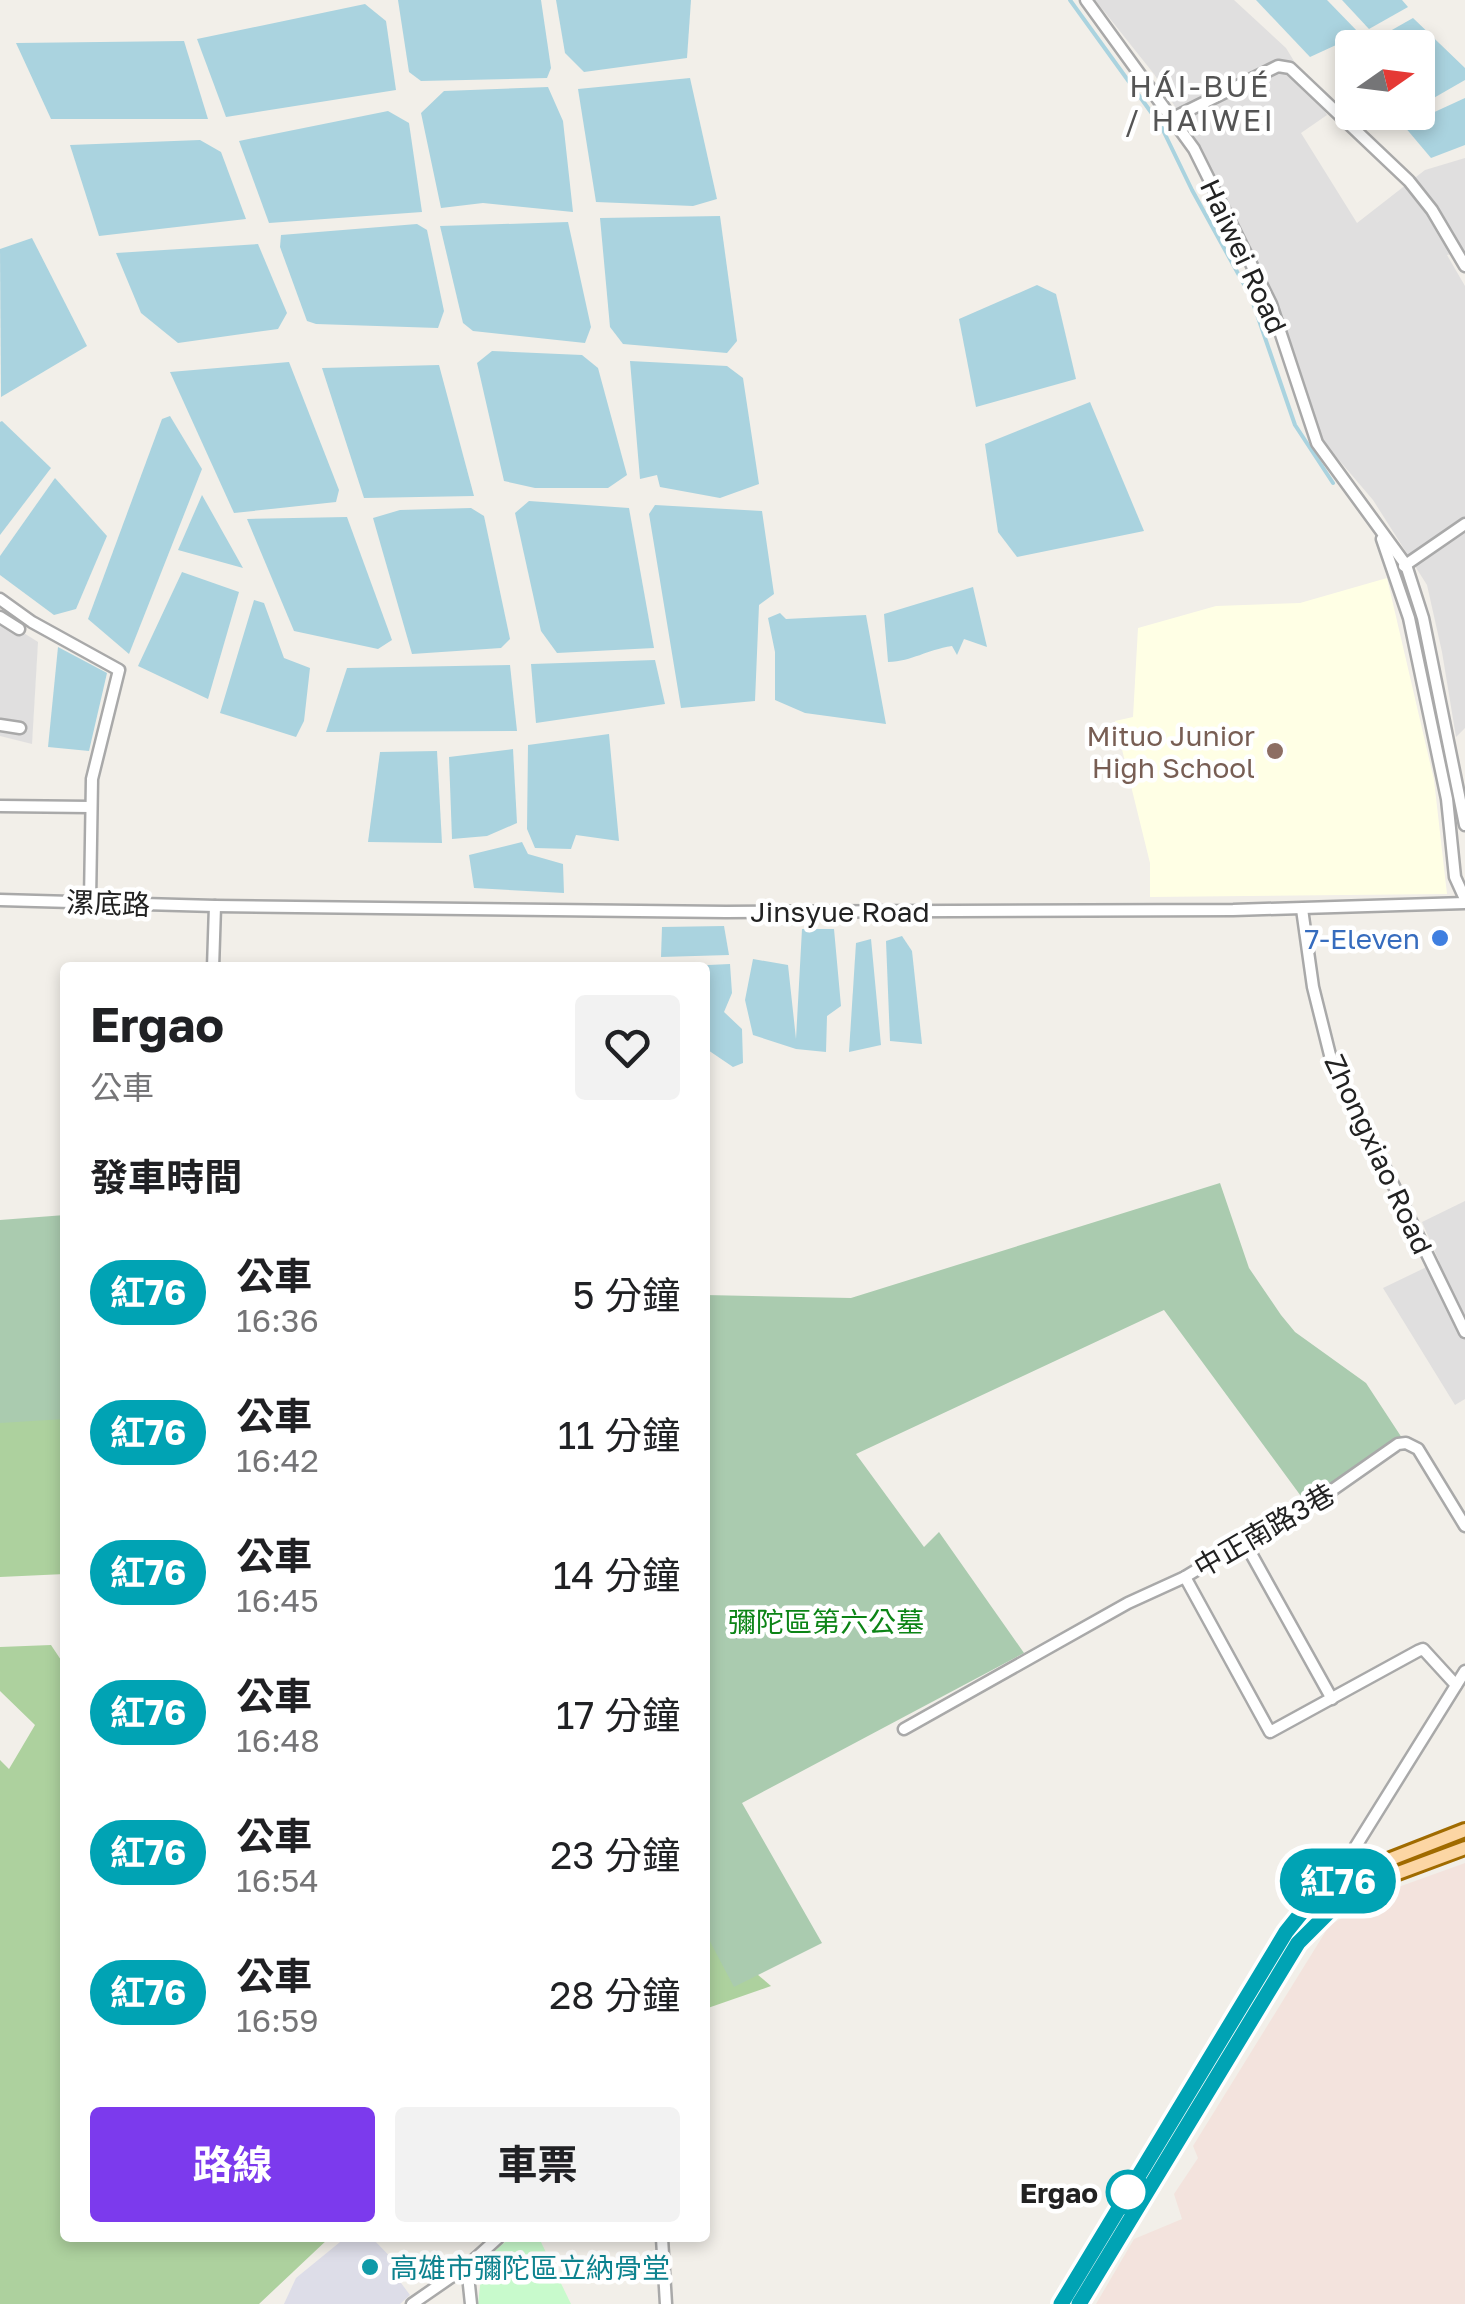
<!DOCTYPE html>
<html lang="zh-TW">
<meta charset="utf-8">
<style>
body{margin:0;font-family:"Golos Text","Noto Sans TC",sans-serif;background:#f2f2f2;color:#202124;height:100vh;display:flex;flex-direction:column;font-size:38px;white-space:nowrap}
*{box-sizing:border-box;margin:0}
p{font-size:32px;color:#757577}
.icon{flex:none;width:55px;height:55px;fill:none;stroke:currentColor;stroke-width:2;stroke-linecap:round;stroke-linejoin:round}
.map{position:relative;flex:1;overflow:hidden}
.side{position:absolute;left:60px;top:962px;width:650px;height:1280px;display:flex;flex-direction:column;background:#fff;border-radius:10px;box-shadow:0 5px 15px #0003}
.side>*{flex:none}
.badge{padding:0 20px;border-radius:32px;font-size:35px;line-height:65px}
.needle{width:65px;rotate:76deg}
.tools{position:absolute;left:1335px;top:30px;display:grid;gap:20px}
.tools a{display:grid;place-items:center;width:100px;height:100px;border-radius:10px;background:#fff;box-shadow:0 5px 15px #0003;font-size:50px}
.map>.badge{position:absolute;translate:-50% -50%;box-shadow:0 0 0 5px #fff}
h2{padding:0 30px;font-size:38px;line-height:90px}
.round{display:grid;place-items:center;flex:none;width:105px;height:105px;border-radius:10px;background:#f2f2f2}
.summary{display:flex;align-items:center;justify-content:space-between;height:170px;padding:0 30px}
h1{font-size:48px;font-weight:700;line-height:75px}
.button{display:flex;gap:20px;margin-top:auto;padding:20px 30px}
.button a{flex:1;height:115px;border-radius:10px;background:#7c3aed;color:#fff;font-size:40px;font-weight:700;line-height:115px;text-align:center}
.button a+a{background:#f2f2f2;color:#202124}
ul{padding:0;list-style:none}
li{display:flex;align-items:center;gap:30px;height:140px;padding:0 30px}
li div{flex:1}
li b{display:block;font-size:38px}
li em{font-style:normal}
li .badge{min-width:110px;font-weight:700;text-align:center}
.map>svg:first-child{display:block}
.residential{fill:#e0dfdf}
.education{fill:#ffffe5}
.military{fill:#f3e3dd}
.forest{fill:#add19e}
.cemetery{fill:#aacbaf}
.park{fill:#c8facc}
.plaza{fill:#dddde8}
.water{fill:#aad3df}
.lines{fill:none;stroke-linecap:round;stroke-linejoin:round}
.stream{stroke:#aad3df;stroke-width:4}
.minor-casing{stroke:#a9a9a9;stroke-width:15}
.major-casing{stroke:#a06b00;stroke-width:18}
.minor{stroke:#fff;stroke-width:10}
.major{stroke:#fcd6a4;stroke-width:12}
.line-casing{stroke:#fff;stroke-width:22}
.line{stroke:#00a3b4;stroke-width:15}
.education-dot{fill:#8d6e63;stroke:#fff;stroke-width:4}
.shop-dot{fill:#3f7fe0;stroke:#fff;stroke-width:4}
.stop-dot{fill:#fff;stroke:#00a3b4;stroke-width:5}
.culture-dot{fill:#0f9aa8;stroke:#fff;stroke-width:4}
.labels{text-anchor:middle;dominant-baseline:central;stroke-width:9;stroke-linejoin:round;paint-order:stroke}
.street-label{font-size:28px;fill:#222;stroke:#fff}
.education-label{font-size:28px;fill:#785e54;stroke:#fff;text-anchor:end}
.shop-label{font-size:28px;fill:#366cbe;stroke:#fff;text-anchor:end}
.park-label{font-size:28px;fill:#0c8416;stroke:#fff}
.stop-label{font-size:28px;font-weight:bold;fill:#222;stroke:#fff;text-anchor:end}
.culture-label{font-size:28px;fill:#0d838f;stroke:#fff;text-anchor:start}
.neighbourhood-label{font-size:30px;letter-spacing:2.5px;fill:#555;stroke:#fff}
</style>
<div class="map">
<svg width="1465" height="2304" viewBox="0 0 1465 2304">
<rect width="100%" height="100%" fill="#f2efe9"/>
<g class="residential">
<polygon points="1095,0 1234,0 1286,48 1327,115 1301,133 1357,223 1425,170 1465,158 1465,251 1447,255 1465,286 1465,728 1456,737 1442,652 1427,585 1373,500 1321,439 1304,401 1277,310 1201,147 1154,74"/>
<polygon points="0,618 38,642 32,744 0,736"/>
<polygon points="1465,1201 1465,1399 1455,1405 1383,1288 1439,1261 1422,1222"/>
</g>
<polygon class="education" points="1387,578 1434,780 1447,894 1150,897 1150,863 1115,721 1133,717 1138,628 1216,606 1300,603"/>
<polygon class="military" points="1465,1863 1465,2304 1096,2304 1134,2239 1182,2219 1174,2194 1198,2158 1193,2146 1329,1926 1379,1894"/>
<g class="forest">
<polygon points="65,1400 65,1574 0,1577 0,1416"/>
<polygon points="51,1645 65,1666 65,2238 329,2238 259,2304 0,2304 0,1760 9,1769 35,1725 0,1691 0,1647"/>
<polygon points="705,1930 771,1986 705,2009"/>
</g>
<g class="cemetery">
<polygon points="1220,1183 1249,1268 1281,1315 1295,1332 1366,1383 1402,1438 1306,1503 1164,1310 856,1454 924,1547 939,1532 1024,1653 742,1803 822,1943 734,1987 705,1932 705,1295 851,1298"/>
<polygon points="65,1215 65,1419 0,1423 0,1220"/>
</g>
<polygon class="park" points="510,2238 539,2238 571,2304 478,2304 483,2260"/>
<polygon class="plaza" points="345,2238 372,2238 405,2272 398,2279 410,2295 400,2304 284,2304 296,2278"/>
<g class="water">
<polygon points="398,0 541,0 551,68 547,78 421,81 409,72"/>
<polygon points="556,0 691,0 687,58 584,72 565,53"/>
<polygon points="1256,0 1327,0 1360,34 1310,57"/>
<polygon points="1342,0 1402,0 1408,7 1369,29"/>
<polygon points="365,4 386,21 396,90 226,117 197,39"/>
<polygon points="1413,18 1465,68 1465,80 1418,107 1418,48 1362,47"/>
<polygon points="184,41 208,119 51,119 16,43"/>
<polygon points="690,78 717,199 693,206 596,202 578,89"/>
<polygon points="548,87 563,121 573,212 483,203 441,208 421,113 444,91"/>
<polygon points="1465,98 1465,145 1431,158 1404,126"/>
<polygon points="388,111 409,123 422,212 269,223 239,141"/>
<polygon points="200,140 221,152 246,219 99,236 70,145"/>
<polygon points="720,216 737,341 727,353 623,344 610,327 600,218"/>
<polygon points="568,222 591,327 585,343 473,331 463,323 440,226"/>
<polygon points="417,224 427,230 444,311 438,328 316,324 307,321 280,247 281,235"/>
<polygon points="32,238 87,346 1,397 0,249"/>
<polygon points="258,244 287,313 278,329 178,343 141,313 116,253"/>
<polygon points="1037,285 1056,294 1076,379 976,407 959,319"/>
<polygon points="492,351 582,355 598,368 627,475 608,488 535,488 504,481 477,363"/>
<polygon points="630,361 727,366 743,378 759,484 720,498 660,487 657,475 640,479"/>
<polygon points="289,362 339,490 336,502 234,513 170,372"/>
<polygon points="439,365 474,496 364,498 322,368"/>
<polygon points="1090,402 1144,531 1017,557 998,532 985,444"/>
<polygon points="170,416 202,469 129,654 88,619 162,419"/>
<polygon points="2,421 51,468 0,535 0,422"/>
<polygon points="55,478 107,536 76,609 54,615 0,575 0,556"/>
<polygon points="202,495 243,568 178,550"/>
<polygon points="529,501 629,508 654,648 557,653 541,631 515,513"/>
<polygon points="655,505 762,511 774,594 759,605 755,701 681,708 649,514"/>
<polygon points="471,508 484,516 510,639 501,648 412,654 373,518 400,510"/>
<polygon points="347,517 392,640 378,649 294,631 247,519"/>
<polygon points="182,572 239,592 208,699 138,666"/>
<path d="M 973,587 L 987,647 L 964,639 L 957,655 L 952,646 C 926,650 913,661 888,662 L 884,614 Z"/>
<polygon points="254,600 264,603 284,658 310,668 304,721 296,737 220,713"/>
<polygon points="780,613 786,619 866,615 886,724 805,713 775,700 775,652 768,618"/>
<polygon points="58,647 107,673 89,751 48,747"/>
<polygon points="655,660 665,704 536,723 531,664"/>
<polygon points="510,665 517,731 326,732 347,668"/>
<polygon points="609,734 619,841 576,835 571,849 535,848 527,829 528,745"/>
<polygon points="513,749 517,823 487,836 452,839 449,757"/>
<polygon points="437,751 442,843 368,842 380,752"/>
<polygon points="522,842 528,854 563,864 564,893 474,888 469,855"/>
<polygon points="724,926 729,955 661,957 662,927"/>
<polygon points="802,929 834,929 841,1006 827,1016 826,1052 796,1049 753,1035 745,1000 753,959 788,965 796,1039"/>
<polygon points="902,936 912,951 922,1044 890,1041 886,941"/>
<polygon points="871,939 881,1045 849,1052 856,943"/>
<polygon points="730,964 732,993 724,1012 742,1029 743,1063 733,1067 705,1048 705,968 665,967"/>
</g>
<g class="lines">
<polyline class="stream" points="1070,0 1161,126 1192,190 1251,297 1295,425 1333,483"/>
<g class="minor-casing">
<g id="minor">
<polyline points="1086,0 1194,149 1271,304 1317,443 1406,565 1423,618 1465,825"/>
<polyline points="1173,118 1278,66 1290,68 1409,181 1432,210 1465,266"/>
<polyline points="1382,539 1409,618 1447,799 1455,877 1465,899"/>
<polyline points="1404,566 1465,524"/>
<polyline points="0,599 32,622 119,670 92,779 90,901"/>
<polyline points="0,617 19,629"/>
<polyline points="0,725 20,728"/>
<polyline points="0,806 91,807"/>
<polyline points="0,900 215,906 726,912 1233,910 1465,903"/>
<polyline points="1302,909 1313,987 1330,1055 1465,1332"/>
<polyline points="213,968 215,906"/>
<polyline points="1244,1541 1332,1699"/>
<polyline points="1185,1577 1270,1732 1418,1651 1423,1649 1456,1685"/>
<polyline points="904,1729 1128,1603 1185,1577 1244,1541 1281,1526 1398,1444 1406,1443 1418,1449 1465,1526"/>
<polyline points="1336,1905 1342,1878 1356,1846 1465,1671"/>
<polyline points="662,2238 666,2304"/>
<polyline points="467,2266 471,2304"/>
<polyline points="412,2304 467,2266 498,2238"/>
</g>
</g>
<g class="major-casing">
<g id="major">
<polyline points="1061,2304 1286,1931 1310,1902 1342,1878 1465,1830"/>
<polyline points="1078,2304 1298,1943 1336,1905 1379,1880 1465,1848"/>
</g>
</g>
<use href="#minor" class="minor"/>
<use href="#major" class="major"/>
</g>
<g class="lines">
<g class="line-casing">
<polyline id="line" points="1061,2304 1286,1932 1310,1902 1342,1878 1336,1905 1298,1943 1079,2304"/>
</g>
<use href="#line" class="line"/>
</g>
<circle class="education-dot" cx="1275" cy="751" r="10"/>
<circle class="shop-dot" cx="1440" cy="938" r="10"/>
<circle class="stop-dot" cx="1128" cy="2192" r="20"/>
<circle class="culture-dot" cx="370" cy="2267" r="10"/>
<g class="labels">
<g class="street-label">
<text transform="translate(1244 256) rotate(65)">Haiwei Road</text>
<text transform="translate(108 903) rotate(2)">漯底路</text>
<text x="840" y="911">Jinsyue Road</text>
<text transform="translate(1379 1154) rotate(65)">Zhongxiao Road</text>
<text transform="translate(1264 1530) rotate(-30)">中正南路3巷</text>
</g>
<g class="education-label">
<text x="1255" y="735">Mituo Junior<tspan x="1255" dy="32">High School</tspan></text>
</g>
<g class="shop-label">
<text x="1420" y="938">7-Eleven</text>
</g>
<g class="park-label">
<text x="826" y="1621">彌陀區第六公墓</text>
</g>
<g class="stop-label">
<text x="1098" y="2192">Ergao</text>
</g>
<g class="culture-label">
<text x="390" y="2267">高雄市彌陀區立納骨堂</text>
</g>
<g class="neighbourhood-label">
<text x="1200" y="86">HÁI-BUÉ<tspan x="1200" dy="34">/ HAIWEI</tspan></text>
</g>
</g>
</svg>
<div class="tools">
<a><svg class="needle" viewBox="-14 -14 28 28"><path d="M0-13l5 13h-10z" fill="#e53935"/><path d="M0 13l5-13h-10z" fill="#757577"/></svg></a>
</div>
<b class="badge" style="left:1338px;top:1881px;background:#00a3b4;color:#fff">紅76</b>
<section class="side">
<div class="summary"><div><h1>Ergao</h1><p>公車</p></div><a class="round"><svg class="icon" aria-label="heart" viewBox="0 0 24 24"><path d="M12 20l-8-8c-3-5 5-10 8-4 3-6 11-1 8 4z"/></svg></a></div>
<h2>發車時間</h2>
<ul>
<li><span class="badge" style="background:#00a3b4;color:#fff">紅76</span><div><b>公車</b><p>16:36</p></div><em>5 分鐘</em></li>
<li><span class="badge" style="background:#00a3b4;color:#fff">紅76</span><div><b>公車</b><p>16:42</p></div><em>11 分鐘</em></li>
<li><span class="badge" style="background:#00a3b4;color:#fff">紅76</span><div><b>公車</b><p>16:45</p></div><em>14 分鐘</em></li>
<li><span class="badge" style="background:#00a3b4;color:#fff">紅76</span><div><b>公車</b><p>16:48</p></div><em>17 分鐘</em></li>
<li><span class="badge" style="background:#00a3b4;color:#fff">紅76</span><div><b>公車</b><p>16:54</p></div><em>23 分鐘</em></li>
<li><span class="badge" style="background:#00a3b4;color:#fff">紅76</span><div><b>公車</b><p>16:59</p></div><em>28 分鐘</em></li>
</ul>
<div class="button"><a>路線</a><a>車票</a></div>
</section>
</div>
